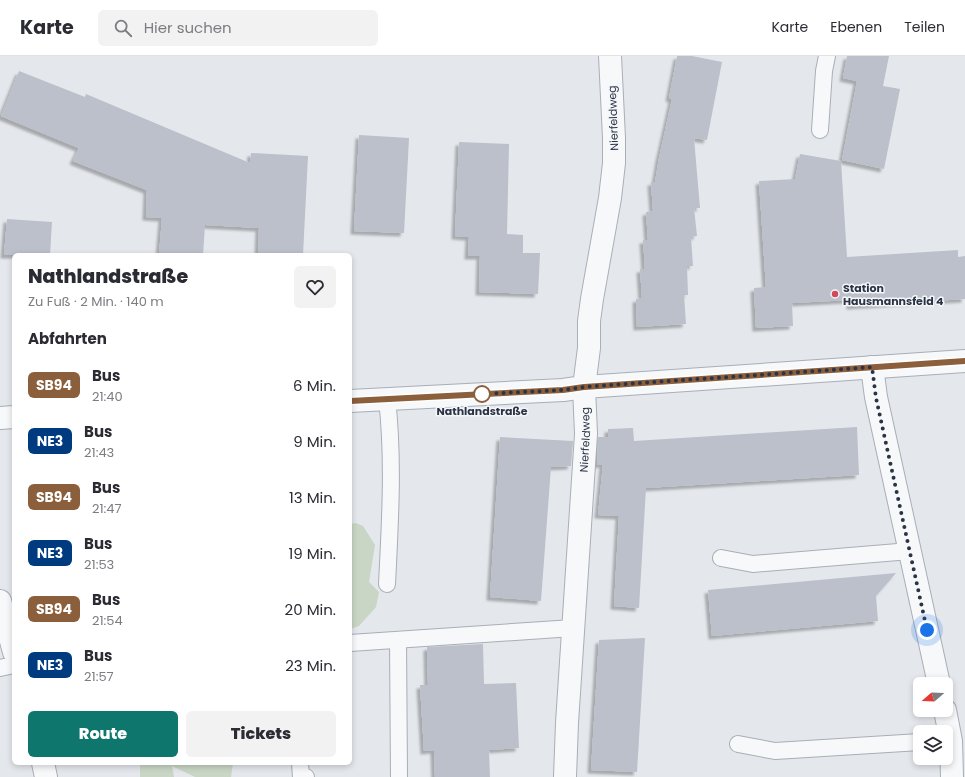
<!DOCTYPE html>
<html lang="de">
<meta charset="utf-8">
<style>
body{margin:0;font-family:Poppins,sans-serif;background:#f2f2f3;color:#2b2b33;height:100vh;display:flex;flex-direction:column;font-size:15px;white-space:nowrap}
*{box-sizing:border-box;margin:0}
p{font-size:13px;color:#7c7c81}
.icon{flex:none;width:22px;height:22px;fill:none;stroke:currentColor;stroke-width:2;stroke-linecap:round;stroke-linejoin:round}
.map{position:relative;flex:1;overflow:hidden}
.drawer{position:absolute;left:12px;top:197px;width:340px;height:512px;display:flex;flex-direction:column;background:#fff;border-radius:6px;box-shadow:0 2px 6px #0003}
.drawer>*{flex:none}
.badge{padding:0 8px;border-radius:6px;font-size:14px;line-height:26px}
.needle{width:26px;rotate:251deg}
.buttons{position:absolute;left:913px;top:621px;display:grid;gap:8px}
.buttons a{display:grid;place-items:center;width:40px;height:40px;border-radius:6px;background:#fff;box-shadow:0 2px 6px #0003;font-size:20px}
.you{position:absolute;width:20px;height:20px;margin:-10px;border:3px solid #fff;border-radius:50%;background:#1a73e8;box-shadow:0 0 0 6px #1a73e833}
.map>.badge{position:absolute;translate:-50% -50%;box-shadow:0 0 0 2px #fff}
h2{padding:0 16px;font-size:15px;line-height:36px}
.round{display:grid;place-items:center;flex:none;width:42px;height:42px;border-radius:6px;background:#f2f2f3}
.headline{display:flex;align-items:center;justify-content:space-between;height:68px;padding:0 16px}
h1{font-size:19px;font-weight:800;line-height:30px}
.button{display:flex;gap:8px;margin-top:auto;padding:8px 16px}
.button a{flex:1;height:46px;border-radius:6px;background:#0f766e;color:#fff;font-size:16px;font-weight:800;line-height:46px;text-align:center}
.button a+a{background:#f2f2f3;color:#2b2b33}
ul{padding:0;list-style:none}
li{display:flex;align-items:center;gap:12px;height:56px;padding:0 16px}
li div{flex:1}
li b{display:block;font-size:15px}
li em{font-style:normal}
li .badge{min-width:44px;font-weight:700;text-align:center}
header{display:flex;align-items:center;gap:24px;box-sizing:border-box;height:56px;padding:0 20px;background:#fff;border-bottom:1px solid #e1e1e2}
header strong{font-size:19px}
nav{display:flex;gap:22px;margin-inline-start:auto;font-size:14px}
.search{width:280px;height:36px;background:#f2f2f3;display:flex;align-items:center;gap:10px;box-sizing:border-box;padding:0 14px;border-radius:6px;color:#7c7c81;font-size:15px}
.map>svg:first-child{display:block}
.green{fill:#c9d6c5}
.building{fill:#bbc0ca;filter:url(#shadow)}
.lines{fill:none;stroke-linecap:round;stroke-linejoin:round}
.lane-casing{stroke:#a9aeb7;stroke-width:18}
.street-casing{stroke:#a9aeb7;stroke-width:24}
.lane{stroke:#f7f8fa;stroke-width:16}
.street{stroke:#f7f8fa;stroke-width:22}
.line-casing{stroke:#fff;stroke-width:9}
.line{stroke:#8b5e3c;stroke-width:6}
.walk{stroke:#2b3445;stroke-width:4;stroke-dasharray:0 7.2}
.poi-dot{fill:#d1495b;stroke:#f4f6f9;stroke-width:1.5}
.stop-dot{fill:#fff;stroke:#8b5e3c;stroke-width:2}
.labels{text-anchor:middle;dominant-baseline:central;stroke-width:3;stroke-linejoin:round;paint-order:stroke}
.street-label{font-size:11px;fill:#2b3445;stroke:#f4f6f9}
.poi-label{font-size:11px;font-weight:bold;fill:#2b3445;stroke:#f4f6f9;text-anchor:start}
.stop-label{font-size:11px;font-weight:bold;fill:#2b3445;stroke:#f4f6f9}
</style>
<header>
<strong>Karte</strong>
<div class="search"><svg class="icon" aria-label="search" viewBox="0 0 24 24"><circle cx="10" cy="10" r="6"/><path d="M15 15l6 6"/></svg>Hier suchen</div>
<nav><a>Karte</a><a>Ebenen</a><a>Teilen</a></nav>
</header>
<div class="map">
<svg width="965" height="721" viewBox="0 0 965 721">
<defs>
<filter id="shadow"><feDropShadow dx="-3.5" dy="3.5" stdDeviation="1" flood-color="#0004"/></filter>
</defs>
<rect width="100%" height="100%" fill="#e4e7ec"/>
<g class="green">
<polygon points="356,467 363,470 375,489 369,526 379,536 376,551 359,570 350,573 350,468"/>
<polygon points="140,707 233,707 231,721 195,721 172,710 174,721 140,721"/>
</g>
<g class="building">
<polygon points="677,0 692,0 722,6 707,84 694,82 700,152 694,152 697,180 691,181 693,210 687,210 688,239 684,239 686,268 637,271 636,243 642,242 640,213 645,213 643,184 648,184 646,156 653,155 651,126 655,126 659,102 672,43 669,42"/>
<polygon points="847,0 889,0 883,30 900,33 884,113 842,104 857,25 843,22"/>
<polygon points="19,15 85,41 86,38 250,107 251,97 308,100 303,199 258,199 259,172 205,169 203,199 159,199 162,162 146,161 147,134 73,105 79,92 1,60"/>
<polygon points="359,79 409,82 404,177 354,175"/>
<polygon points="459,86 509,88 507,178 523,179 523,197 540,197 538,238 479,236 480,200 468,200 469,181 455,180"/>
<polygon points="800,98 841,105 847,201 958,194 958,201 965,200 965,243 850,250 850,244 792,247 793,270 756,272 754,232 766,231 759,125 795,123"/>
<polygon points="7,163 52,166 50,199 4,199"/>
<polygon points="857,371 859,419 646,432 639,552 614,550 619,460 598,459 603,408 597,409 598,381 608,381 608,373 633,372 634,385"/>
<polygon points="500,381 573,385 571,410 551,411 541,545 490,541"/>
<polygon points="896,517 876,540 878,565 712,580 708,534"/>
<polygon points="645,582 637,716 591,714 599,584"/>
<polygon points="483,588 484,628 516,627 519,692 489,694 490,721 435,721 434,694 424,695 420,629 428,629 427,591"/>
</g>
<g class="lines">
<g class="lane-casing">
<g id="lane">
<polyline points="820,74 824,15 827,0"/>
<path d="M 387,343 C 394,404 390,467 387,528"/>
<polyline points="721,502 753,508 910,495"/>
<polyline points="398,584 399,721"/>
<polyline points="350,587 573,572"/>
<polyline points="0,612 14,609"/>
<polyline points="738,688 775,695 920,686"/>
<polyline points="300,707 301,721 306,721"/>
</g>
</g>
<g class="street-casing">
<g id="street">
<polyline points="872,311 876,341 939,628"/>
<polyline points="350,345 563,334 584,331 965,305"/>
<polyline points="0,362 14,361"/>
<polyline points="0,545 14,596"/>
<polyline points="945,654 951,685 952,721"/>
<polyline points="43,707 46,721"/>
<path id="s1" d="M 565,721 L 567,667 L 586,378 L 584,331 L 589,292 L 589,265 L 592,243 L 610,142 L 614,107 L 614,82 L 610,0"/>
</g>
</g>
<use href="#lane" class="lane"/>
<use href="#street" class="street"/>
</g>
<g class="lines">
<g class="line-casing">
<polyline id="line" points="350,345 563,334 584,331 965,305"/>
</g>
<use href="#line" class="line"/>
<polyline class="walk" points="482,338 563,334 584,331 872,311 876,342 927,574"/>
</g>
<circle class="poi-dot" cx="835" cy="238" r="4"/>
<circle class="stop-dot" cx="482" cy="338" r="8"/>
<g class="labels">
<g class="street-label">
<text transform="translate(613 62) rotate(-92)">Nierfeldweg</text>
<text stroke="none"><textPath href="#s1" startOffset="338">Nierfeldweg</textPath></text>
</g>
<g class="poi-label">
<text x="843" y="232">Station<tspan x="843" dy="13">Hausmannsfeld 4</tspan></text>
</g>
<g class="stop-label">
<text x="482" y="355">Nathlandstraße</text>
</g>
</g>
</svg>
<div class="buttons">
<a><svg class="needle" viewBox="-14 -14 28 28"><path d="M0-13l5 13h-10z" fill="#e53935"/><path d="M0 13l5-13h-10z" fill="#7c7c81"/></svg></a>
<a><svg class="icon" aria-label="layers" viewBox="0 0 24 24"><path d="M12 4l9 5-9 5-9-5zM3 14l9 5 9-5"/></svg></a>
</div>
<div class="you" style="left:927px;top:574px"></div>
<section class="drawer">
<div class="headline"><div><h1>Nathlandstraße</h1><p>Zu Fuß · 2 Min. · 140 m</p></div><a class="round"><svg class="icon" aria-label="heart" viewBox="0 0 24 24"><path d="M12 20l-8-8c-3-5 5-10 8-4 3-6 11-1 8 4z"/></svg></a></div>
<h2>Abfahrten</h2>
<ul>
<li><span class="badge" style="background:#8b5e3c;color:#fff">SB94</span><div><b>Bus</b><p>21:40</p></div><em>6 Min.</em></li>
<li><span class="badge" style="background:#003b80;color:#fff">NE3</span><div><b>Bus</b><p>21:43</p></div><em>9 Min.</em></li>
<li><span class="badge" style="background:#8b5e3c;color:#fff">SB94</span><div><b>Bus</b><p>21:47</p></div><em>13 Min.</em></li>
<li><span class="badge" style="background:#003b80;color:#fff">NE3</span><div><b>Bus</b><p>21:53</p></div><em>19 Min.</em></li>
<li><span class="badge" style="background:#8b5e3c;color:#fff">SB94</span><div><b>Bus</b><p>21:54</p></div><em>20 Min.</em></li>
<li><span class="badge" style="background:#003b80;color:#fff">NE3</span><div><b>Bus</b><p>21:57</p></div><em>23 Min.</em></li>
</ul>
<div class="button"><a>Route</a><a>Tickets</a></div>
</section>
</div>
